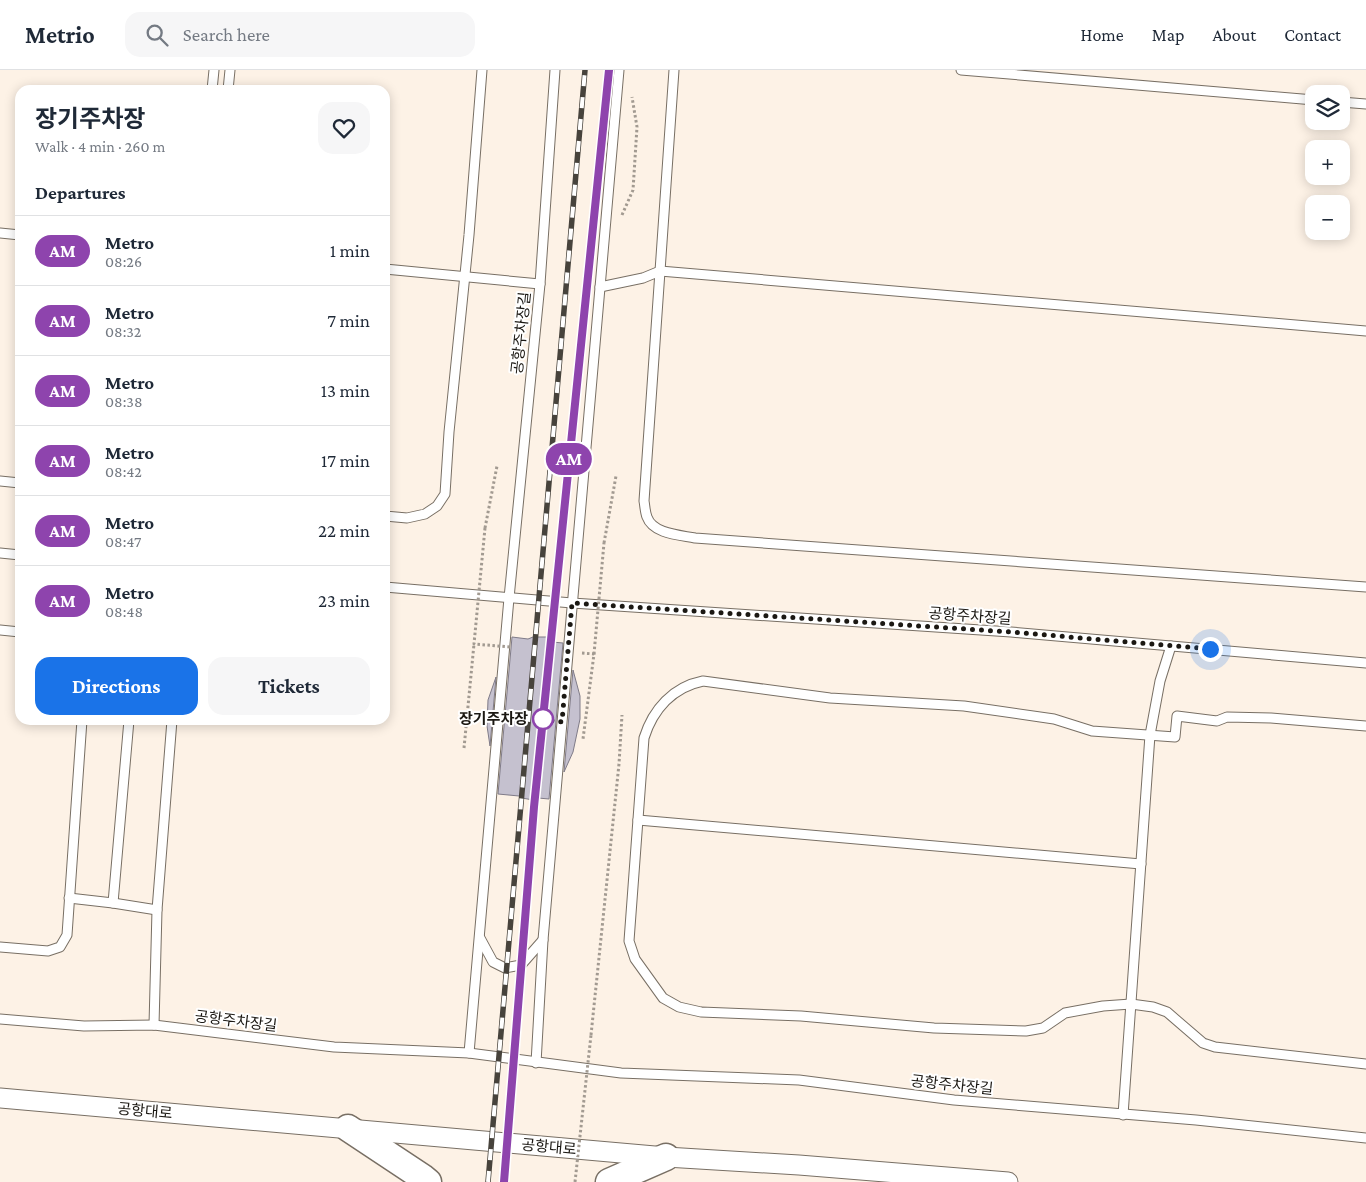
<!DOCTYPE html>
<meta charset="utf-8">
<style>
body{margin:0;font-family:"Crimson Pro","Noto Sans KR",serif;background:#f6f6f7;color:#1f2937;height:100vh;display:flex;flex-direction:column;font-size:19px;white-space:nowrap}
*{box-sizing:border-box;margin:0}
p{font-size:16px;color:#747a83}
.icon{flex:none;width:28px;height:28px;fill:none;stroke:currentColor;stroke-width:2;stroke-linecap:round;stroke-linejoin:round}
.map{position:relative;flex:1;overflow:hidden}
.details{position:absolute;left:15px;top:15px;width:375px;height:640px;display:flex;flex-direction:column;background:#fff;border-radius:15px;box-shadow:0 2px 12px #0003}
.details>*{flex:none}
.badge{padding:0 10px;border-radius:16px;font-size:18px;line-height:32px}
.tools{position:absolute;left:1305px;top:15px;display:grid;gap:10px}
.tools a{display:grid;place-items:center;width:45px;height:45px;border-radius:10px;background:#fff;box-shadow:0 2px 12px #0003;font-size:25px}
.you{position:absolute;width:25px;height:25px;margin:-12px;border:4px solid #fff;border-radius:50%;background:#1a73e8;box-shadow:0 0 0 8px #1a73e833}
.map>.badge{position:absolute;translate:-50% -50%;box-shadow:0 0 0 2px #fff}
h2{padding:0 20px;font-size:19px;line-height:45px}
.round{display:grid;place-items:center;flex:none;width:52px;height:52px;border-radius:15px;background:#f6f6f7}
.head{display:flex;align-items:center;justify-content:space-between;height:85px;padding:0 20px}
h1{font-size:24px;font-weight:700;line-height:38px}
.button{display:flex;gap:10px;margin-top:auto;padding:10px 20px}
.button a{flex:1;height:58px;border-radius:15px;background:#1a73e8;color:#fff;font-size:20px;font-weight:700;line-height:58px;text-align:center}
.button a+a{background:#f6f6f7;color:#1f2937}
ul{padding:0;list-style:none}
li{display:flex;align-items:center;gap:15px;height:70px;padding:0 20px;border-top:1px solid #e0e1e3}
li div{flex:1}
li b{display:block;font-size:19px}
li em{font-style:normal}
li .badge{min-width:55px;font-weight:700;text-align:center}
header{display:flex;align-items:center;gap:30px;box-sizing:border-box;height:70px;padding:0 25px;background:#fff;border-bottom:1px solid #e0e1e3}
header strong{font-size:24px}
nav{display:flex;gap:28px;margin-inline-start:auto;font-size:18px}
.search{width:350px;height:45px;background:#f6f6f7;display:flex;align-items:center;gap:12px;box-sizing:border-box;padding:0 18px;border-radius:15px;color:#747a83;font-size:19px}
.map>svg:first-child{display:block}
.building{fill:#c5c1cf;stroke:#7f7b88}
.lines{fill:none;stroke-linecap:round;stroke-linejoin:round}
.lane-casing{stroke:#786f64;stroke-width:11}
.street-casing{stroke:#786f64;stroke-width:21}
.secondary-casing{stroke:#786f64;stroke-width:29}
.path{stroke:#a29a91;stroke-width:3;stroke-dasharray:2.5 2.5;stroke-linecap:butt}
.lane{stroke:#fff;stroke-width:9}
.street{stroke:#fff;stroke-width:19}
.secondary{stroke:#fff;stroke-width:26}
.rail-casing{stroke:#47433c;stroke-width:5.5}
.rail{stroke:#fff;stroke-width:4;stroke-dasharray:11;stroke-linecap:butt}
.path-bridge{stroke:#a29a91;stroke-width:3;stroke-dasharray:2.5 2.5;stroke-linecap:butt}
.line-casing{stroke:#fff;stroke-width:11}
.line{stroke:#8e44ad;stroke-width:8}
.walk{stroke:#1b1813;stroke-width:5;stroke-dasharray:0 9}
.stop-dot{fill:#fff;stroke:#8e44ad;stroke-width:2.5}
.labels{text-anchor:middle;dominant-baseline:central;stroke-width:4;stroke-linejoin:round;paint-order:stroke}
.street-label{font-size:15px;fill:#1b1813;stroke:#fff}
.stop-label{font-size:15px;font-weight:bold;fill:#1b1813;stroke:#fff;text-anchor:end}
</style>
<header>
<strong>Metrio</strong>
<div class="search"><svg class="icon" aria-label="search" viewBox="0 0 24 24"><circle cx="10" cy="10" r="6"/><path d="M15 15l6 6"/></svg>Search here</div>
<nav><a>Home</a><a>Map</a><a>About</a><a>Contact</a></nav>
</header>
<div class="map">
<svg width="1366" height="1112" viewBox="0 0 1366 1112">
<rect width="100%" height="100%" fill="#fdf2e6"/>
<g class="building">
<polygon points="512,567 528,569 533,567 546,567 552,572 563,573 549,729 538,728 533,730 522,728 519,726 498,724"/>
<polygon points="573,600 580,626 580,649 573,682 564,702"/>
<polygon points="496,607 490,676 487,656 488,630"/>
</g>
<g class="lines">
<g class="lane-casing">
<g id="lane">
<path d="M 674,0 L 644,431 C 645,436 645,442 647,447 C 653,464 680,465 695,468 L 1366,517"/>
<polyline points="961,0 1314,30"/>
<polyline points="212,20 214,0"/>
<polyline points="228,20 230,0"/>
<polyline points="1341,32 1366,34"/>
<polyline points="0,163 20,165"/>
<polyline points="385,199 540,214"/>
<polyline points="600,217 643,208 660,201 1366,261"/>
<polyline points="0,411 20,413"/>
<polyline points="385,446 407,448 425,444 437,436 445,424 449,362 469,165 482,0"/>
<polyline points="0,483 20,485"/>
<polyline points="385,517 572,533 1011,562 1366,593"/>
<polyline points="0,560 20,562"/>
<path d="M 1366,656 L 1271,648 L 1227,647 L 1217,651 L 1177,646 L 1175,667 L 1092,661 L 1054,649 L 964,636 L 830,628 L 703,611 C 673,617 653,639 644,668 L 629,871 L 635,889 L 663,928 L 679,937 L 701,942 L 801,946 L 934,958 L 1026,961 L 1043,958 L 1065,943 L 1103,936 L 1131,934 L 1153,937 L 1167,942 L 1203,973 L 1215,977 L 1366,994"/>
<polyline points="638,750 1141,794"/>
<polyline points="69,828 113,833 129,650"/>
<polyline points="113,833 157,840"/>
<polyline points="480,868 493,892 505,898 521,895 543,870"/>
<polyline points="0,877 48,881 60,877 67,865 82,650"/>
<polyline points="0,949 84,956 154,955 334,977 469,983 621,1003 799,1010 954,1030 1196,1050 1366,1068"/>
<polyline points="154,955 157,840 172,650"/>
<polyline points="469,983 509,528 540,214 555,0"/>
<polyline points="536,993 543,870 619,0"/>
<polyline points="1123,1045 1150,665 1160,611 1171,576"/>
</g>
</g>
<g class="street-casing">
<polyline id="street" points="0,1028 666,1087 799,1095 1008,1112"/>
</g>
<g class="secondary-casing">
<g id="secondary">
<polyline points="348,1058 422,1107 428,1112"/>
<polyline points="609,1112 666,1087"/>
</g>
</g>
<g class="path">
<polyline points="622,145 633,120 637,57 632,27"/>
<polyline points="485,458 497,396"/>
<polyline points="604,473 616,406"/>
<polyline points="582,583 594,584 583,669"/>
<polyline points="464,678 474,574"/>
<polyline points="591,965 619,694 622,645"/>
</g>
<use href="#lane" class="lane"/>
<use href="#street" class="street"/>
<use href="#secondary" class="secondary"/>
<g class="rail-casing">
<g id="rail">
<polyline points="488,1112 585,0"/>
<polyline points="504,1112 534,737 609,0"/>
</g>
</g>
<use href="#rail" class="rail"/>
<g class="path-bridge">
<polyline points="485,458 474,574 510,577"/>
<polyline points="594,584 604,473"/>
<polyline points="575,1112 591,965"/>
</g>
</g>
<g class="lines">
<g class="line-casing">
<polyline id="line" points="504,1112 534,737 609,0"/>
</g>
<use href="#line" class="line"/>
<polyline class="walk" points="543,649 562,652 572,533 1011,562 1210,579"/>
</g>
<circle class="stop-dot" cx="543" cy="649" r="10"/>
<g class="labels">
<g class="street-label">
<text transform="translate(521 263) rotate(-84)">공항주차장길</text>
<text transform="translate(970 546) rotate(4)">공항주차장길</text>
<text transform="translate(236 951) rotate(7)">공항주차장길</text>
<text transform="translate(952 1015) rotate(6)">공항주차장길</text>
<text transform="translate(145 1041) rotate(5)">공항대로</text>
<text transform="translate(549 1077) rotate(5)">공항대로</text>
</g>
<g class="stop-label">
<text x="528" y="649">장기주차장</text>
</g>
</g>
</svg>
<div class="tools">
<a><svg class="icon" aria-label="layers" viewBox="0 0 24 24"><path d="M12 4l9 5-9 5-9-5zM3 14l9 5 9-5"/></svg></a>
<a>+</a>
<a>−</a>
</div>
<div class="you" style="left:1210px;top:579px"></div>
<b class="badge" style="left:569px;top:389px;background:#8e44ad;color:#fff">AM</b>
<section class="details">
<div class="head"><div><h1>장기주차장</h1><p>Walk · 4 min · 260 m</p></div><a class="round"><svg class="icon" aria-label="heart" viewBox="0 0 24 24"><path d="M12 20l-8-8c-3-5 5-10 8-4 3-6 11-1 8 4z"/></svg></a></div>
<h2>Departures</h2>
<ul>
<li><span class="badge" style="background:#8e44ad;color:#fff">AM</span><div><b>Metro</b><p>08:26</p></div><em>1 min</em></li>
<li><span class="badge" style="background:#8e44ad;color:#fff">AM</span><div><b>Metro</b><p>08:32</p></div><em>7 min</em></li>
<li><span class="badge" style="background:#8e44ad;color:#fff">AM</span><div><b>Metro</b><p>08:38</p></div><em>13 min</em></li>
<li><span class="badge" style="background:#8e44ad;color:#fff">AM</span><div><b>Metro</b><p>08:42</p></div><em>17 min</em></li>
<li><span class="badge" style="background:#8e44ad;color:#fff">AM</span><div><b>Metro</b><p>08:47</p></div><em>22 min</em></li>
<li><span class="badge" style="background:#8e44ad;color:#fff">AM</span><div><b>Metro</b><p>08:48</p></div><em>23 min</em></li>
</ul>
<div class="button"><a>Directions</a><a>Tickets</a></div>
</section>
</div>
